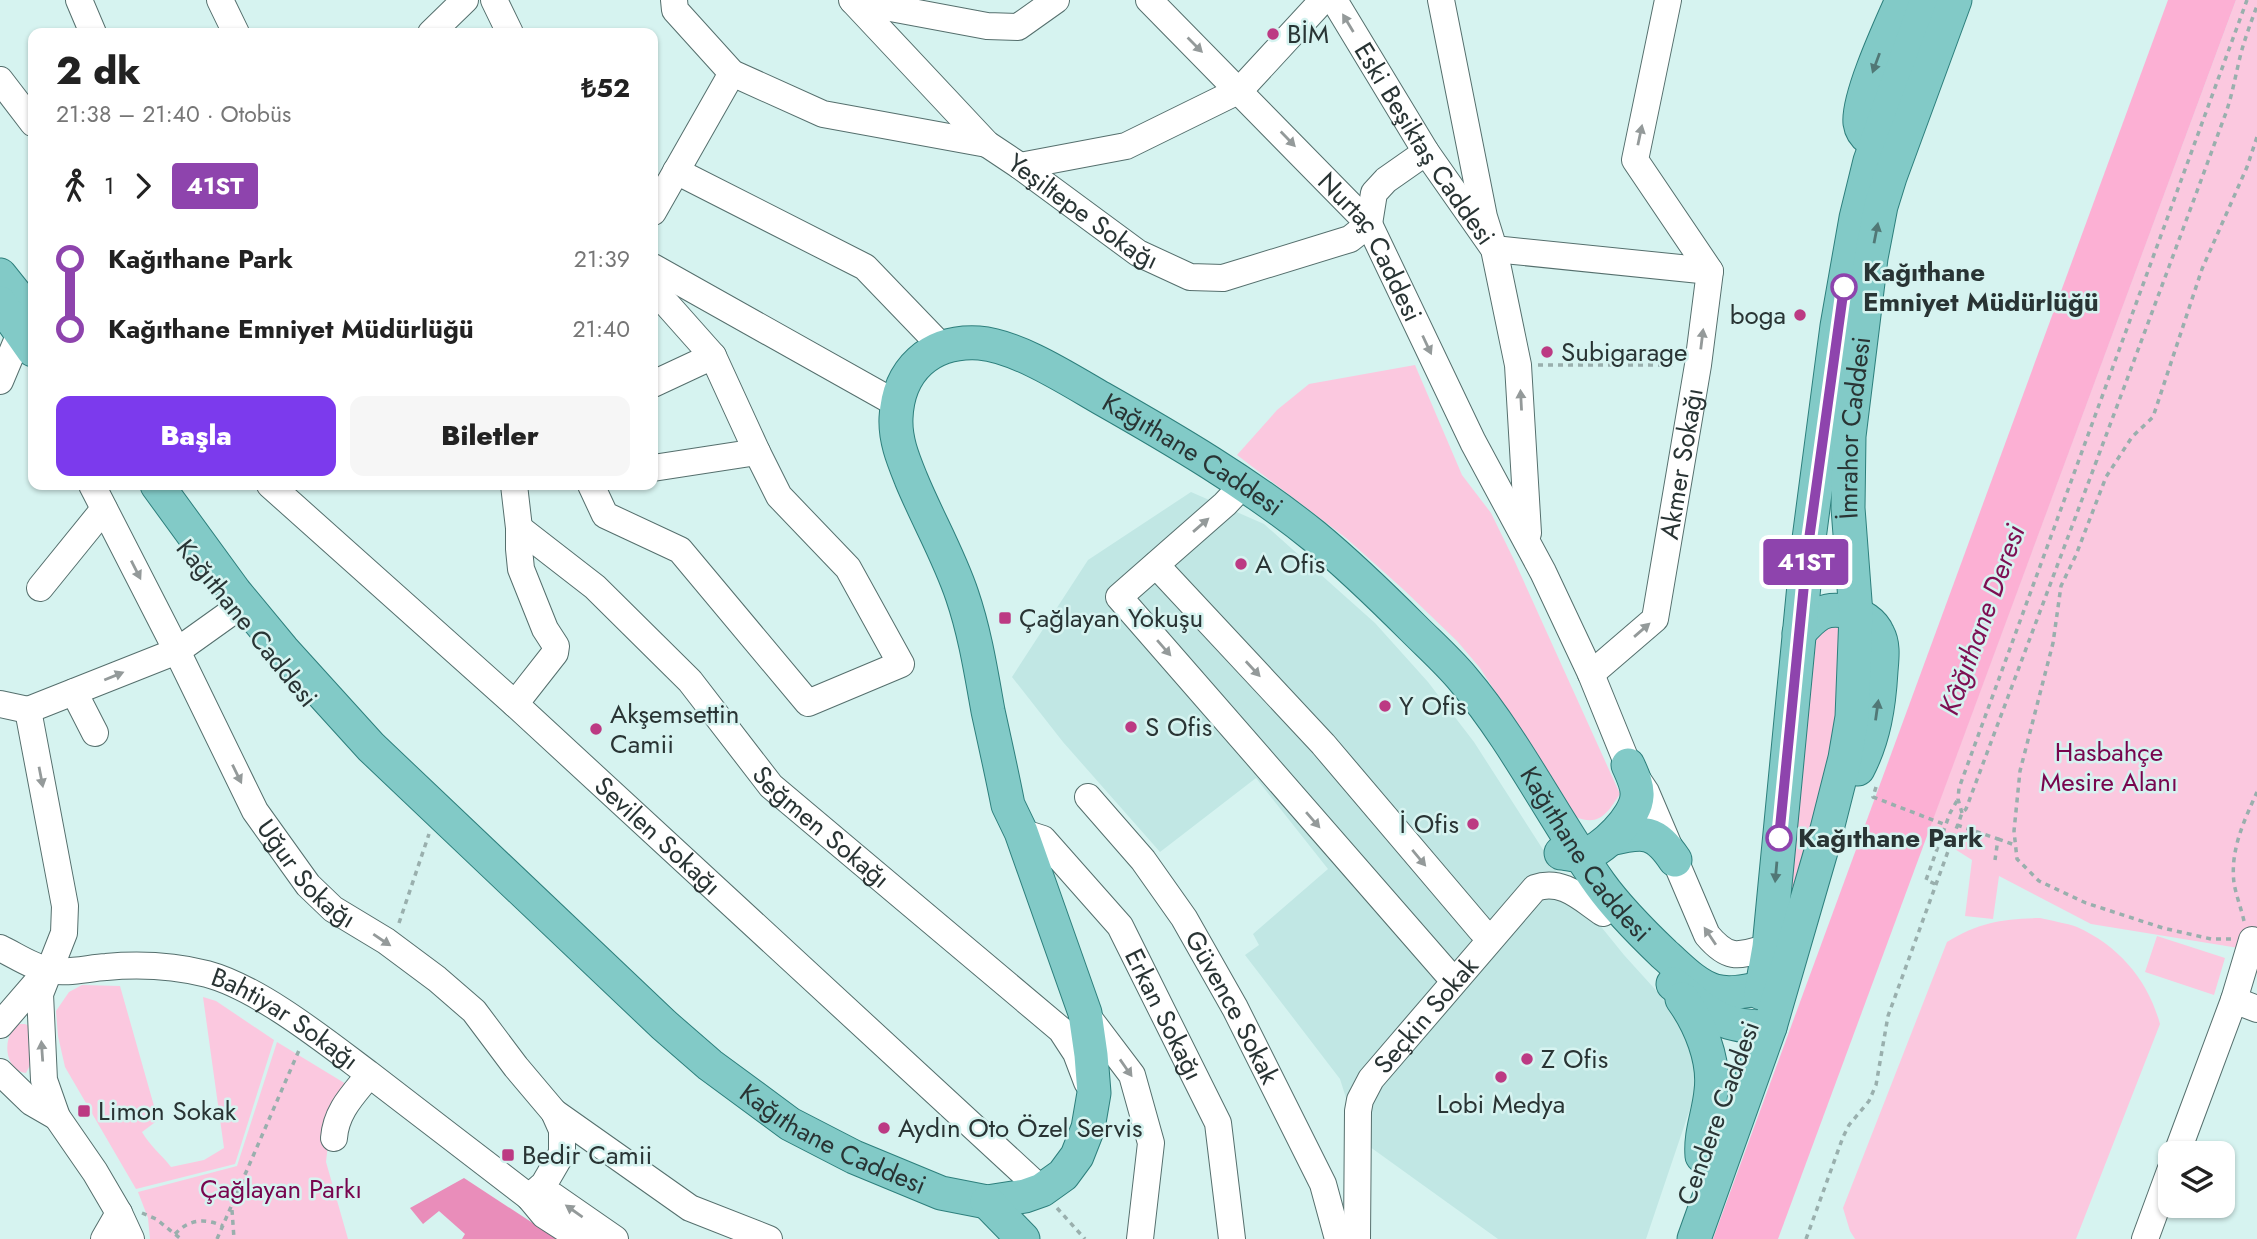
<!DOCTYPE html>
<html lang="tr">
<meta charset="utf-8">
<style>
body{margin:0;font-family:Jost,sans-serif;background:#f6f6f6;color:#222;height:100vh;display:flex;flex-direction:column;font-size:26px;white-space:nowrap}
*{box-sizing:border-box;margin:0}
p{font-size:23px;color:#767676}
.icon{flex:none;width:38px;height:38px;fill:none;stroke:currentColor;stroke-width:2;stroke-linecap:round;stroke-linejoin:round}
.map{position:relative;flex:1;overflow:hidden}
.details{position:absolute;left:28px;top:28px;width:630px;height:462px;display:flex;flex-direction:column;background:#fff;border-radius:14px;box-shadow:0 2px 5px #0004}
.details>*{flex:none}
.badge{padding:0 14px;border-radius:5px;font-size:24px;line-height:46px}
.tools{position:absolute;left:2158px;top:1141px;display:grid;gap:14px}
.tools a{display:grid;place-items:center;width:77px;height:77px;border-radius:14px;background:#fff;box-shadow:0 2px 5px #0004;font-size:35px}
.map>.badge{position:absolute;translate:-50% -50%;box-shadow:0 0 0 4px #fff}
.legs{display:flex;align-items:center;gap:10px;height:77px;padding:0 28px;font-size:23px}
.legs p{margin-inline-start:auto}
.summary{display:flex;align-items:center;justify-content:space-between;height:119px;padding:0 28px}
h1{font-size:38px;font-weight:800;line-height:52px}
.button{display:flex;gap:14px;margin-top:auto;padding:14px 28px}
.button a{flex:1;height:80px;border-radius:14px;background:#7c3aed;color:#fff;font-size:28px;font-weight:800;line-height:80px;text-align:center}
.button a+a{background:#f6f6f6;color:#222}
ul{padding:0 28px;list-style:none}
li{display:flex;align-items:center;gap:24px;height:70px;font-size:26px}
li i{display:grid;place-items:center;width:10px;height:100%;margin:0 9px;background:currentColor}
li i::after{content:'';width:18px;height:18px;margin:-9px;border:5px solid;border-radius:50%;background:#fff}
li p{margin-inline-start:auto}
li:first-child i{background:linear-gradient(#0000 50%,currentColor 0)}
li:last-child i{background:linear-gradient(currentColor 50%,#0000 0)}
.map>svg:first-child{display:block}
.built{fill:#c1e7e4}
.green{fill:#fbc8df}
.forest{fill:#e98dba}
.water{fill:#fcb0d4}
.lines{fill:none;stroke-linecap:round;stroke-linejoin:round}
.minor-casing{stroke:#556f6d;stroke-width:28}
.major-casing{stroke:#2d7f7c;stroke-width:35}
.path{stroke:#99afad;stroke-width:3.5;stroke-dasharray:5 5;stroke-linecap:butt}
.minor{stroke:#fff;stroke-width:26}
.major{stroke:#82cac7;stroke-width:33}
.oneway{fill:#949a9a}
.oneway2{fill:#517876}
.line-1-casing{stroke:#fff;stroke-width:16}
.line-1{stroke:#8e44ad;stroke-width:10}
.poi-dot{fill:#bc3a83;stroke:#d6f3f0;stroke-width:2.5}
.stop-1-dot{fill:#fff;stroke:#8e44ad;stroke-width:3.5}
.labels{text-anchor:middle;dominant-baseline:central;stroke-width:5;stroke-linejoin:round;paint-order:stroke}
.poi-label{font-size:26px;fill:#293434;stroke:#d6f3f0;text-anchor:start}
.street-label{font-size:26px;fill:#293434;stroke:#d6f3f0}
.stop-label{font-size:26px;font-weight:bold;fill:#293434;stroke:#d6f3f0;text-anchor:start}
.park-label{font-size:26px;fill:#78054e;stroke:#d6f3f0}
.water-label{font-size:28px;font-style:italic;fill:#7e0f53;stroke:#d6f3f0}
</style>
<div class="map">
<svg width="2257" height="1239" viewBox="0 0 2257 1239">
<rect width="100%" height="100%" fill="#d6f3f0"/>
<polygon class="built" points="1191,492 1264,524 1375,623 1428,682 1474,742 1560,876 1624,955 1691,1029 1696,1091 1646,1239 1498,1239 1359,1139 1340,1079 1245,955 1259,945 1253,934 1328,869 1256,778 1160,852 1063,742 1012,677 1088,560"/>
<g class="green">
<polygon points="2236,0 2257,0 2257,951 2091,924 1999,876 1993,919 1965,916 1972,860 1928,832"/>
<path d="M 1415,365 L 1462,475 L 1491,513 L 1515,562 L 1620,794 C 1608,812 1600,827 1576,817 L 1480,668 L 1457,641 L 1404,590 L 1346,538 L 1237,455 L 1277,410 L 1309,384 Z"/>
<polygon points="1836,626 1842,628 1842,713 1788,920 1816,637 1828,627"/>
<path d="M 2040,918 C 2052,921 2066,923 2077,927 C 2119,946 2148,980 2160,1024 L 2076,1239 L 1855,1239 L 1850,1231 L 1843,1208 L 1947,942 C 1979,922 2003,919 2040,918 Z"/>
<polygon points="2157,936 2225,958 2214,995 2145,972"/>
<path d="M 82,985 L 120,986 L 158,1120 L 142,1132 C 150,1146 161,1154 171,1167 L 204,1160 L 224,1148 L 203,997 L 216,1001 L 274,1040 L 235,1164 L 136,1189 L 65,1067 L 58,1036 L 56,1011 L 69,992 Z"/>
<path d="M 19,1024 L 25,1024 L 29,1026 L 31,1063 L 26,1073 C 4,1071 1,1035 19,1024 Z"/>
<polygon points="277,1042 346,1084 331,1118 326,1162 348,1239 150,1239 148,1218 138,1192 237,1166"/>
</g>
<polygon class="forest" points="464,1178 557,1239 462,1239 465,1234 439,1211 423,1224 410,1208"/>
<polygon class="water" points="2168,0 2236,0 1778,1239 1713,1239"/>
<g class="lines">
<g class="minor-casing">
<g id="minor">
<polyline points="79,0 93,33"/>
<polyline points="220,0 236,33"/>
<polyline points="494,0 510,33"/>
<polyline points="674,0 675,10 732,73 823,114 987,144"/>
<path id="s1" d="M 852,0 L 987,144 L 1020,166 L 1138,253 L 1190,277 L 1223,278 L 1350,239 L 1369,224 L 1374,193 L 1386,180 L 1426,152"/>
<path id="s2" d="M 1149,0 L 1369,224 L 1473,442 L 1543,572 L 1591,674 L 1628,765 L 1646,792 L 1707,935 C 1729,961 1738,956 1769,947"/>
<path id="s3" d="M 1334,0 L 1426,152 L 1494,249 L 1518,365 L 1528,533"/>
<polyline points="1441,0 1484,217 1494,249 1710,271"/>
<polyline points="853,1 987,26 1018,27 1056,0"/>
<polyline points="431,33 465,0"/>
<polyline points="0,80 33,123"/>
<polyline points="1020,166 1126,146 1240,90 1323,0"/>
<polyline points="676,171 865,267 942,347"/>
<polyline points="653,212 732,73"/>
<polyline points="653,267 897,404"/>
<polyline points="653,286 665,302 713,356 757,452 653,468"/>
<polyline points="0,381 21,331"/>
<polyline points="653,384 713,356"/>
<polyline points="1244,484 1225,504 1119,597 1454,981"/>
<path id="s4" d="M 92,485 L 177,651 L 255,811 L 308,885 L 333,909 L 386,941 L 437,979 L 474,1011 L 516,1067 L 554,1112 L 562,1130 L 562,1153 L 544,1184 L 529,1197"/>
<path id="s5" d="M 270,485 L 515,704 L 1042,1190"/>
<polyline points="514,485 519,528 519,549 521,569 545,629 556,646 555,653 515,704"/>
<polyline points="591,485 605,515 680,550 808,703 901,664 848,568 779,496 757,452"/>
<path id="s6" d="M 519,528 L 595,587 L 690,681 L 771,786 L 1061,1030 L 1076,1053 L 1087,1082"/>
<polyline points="1156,565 1323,744 1481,930"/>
<polyline points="40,588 104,509"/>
<path id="s7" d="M 1591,674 L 1655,619 L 1698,365 L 1710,271 L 1635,160 L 1668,0"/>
<polyline points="74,692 95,733"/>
<polyline points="0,704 28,710"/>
<polyline points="28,710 65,906 64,933 40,994 44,1080 57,1117 95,1172 119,1213 131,1239"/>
<polyline points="28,710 177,651 233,611"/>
<path id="s8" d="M 1088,797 L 1143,860 L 1184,918 L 1235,1008 L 1323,1184 L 1338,1239"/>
<path id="s9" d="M 1021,832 L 1043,839 L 1120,926 L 1218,1123 L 1232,1239"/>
<path id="s10" d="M 0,948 C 15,955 32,967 48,970 C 67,974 88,968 106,967 C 139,964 175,966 207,974 C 259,988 325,1041 369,1074 C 422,1115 476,1156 529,1197 L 544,1215 L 581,1239"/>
<polyline points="2234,1000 2252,940"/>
<polyline points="1085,1013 1132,1075 1151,1143 1140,1239"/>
<polyline points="0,1025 44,974"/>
<polyline points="0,1072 31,1102 57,1117"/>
<polyline points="554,1112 690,1208 769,1239"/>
<path d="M 334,1138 C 336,1111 353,1095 369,1075"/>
<polyline points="2177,1153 2234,1000 2257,1009"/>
<polyline points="529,1197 553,1196 615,1239"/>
<polyline points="104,1239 119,1213"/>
<path id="s11" d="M 1357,1239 L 1358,1111 L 1360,1100 L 1371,1079 L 1535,888 C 1562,878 1582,899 1603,913"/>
<polyline points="2145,1239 2170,1171"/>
</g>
</g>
<g class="major-casing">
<g id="major">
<path d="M 1887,144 C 1875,144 1862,137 1860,123 C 1857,98 1891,25 1902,0"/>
<polyline points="0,275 32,315"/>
<polyline points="0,303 33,350"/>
<path id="s12" d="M 157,485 L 235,592 L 283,650 L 371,747 L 664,1025 L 710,1065 L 790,1124 L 854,1157 L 941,1193 L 987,1202 L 1025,1196 L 1042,1190 L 1063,1175 L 1077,1156 L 1088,1128 L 1094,1093 L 1091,1055 L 1085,1013 L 1021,832 L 1008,805 C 1002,774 995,743 988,711 C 981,672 975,633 962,595 C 949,556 927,518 911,479 C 903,459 895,440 896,418 C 898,370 930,340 979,343 C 1017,346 1068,379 1101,398 C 1175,440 1248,483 1314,536 C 1349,565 1381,596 1413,628 C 1430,645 1448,661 1463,679 C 1515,740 1553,818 1600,884 C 1618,909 1641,932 1664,954 C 1679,967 1695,985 1715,991 C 1730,995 1747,991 1762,988"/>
<path d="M 1799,633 C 1815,615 1824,606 1849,612 C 1861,615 1873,622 1878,634 C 1884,645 1882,658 1881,671 C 1879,706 1874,738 1858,769"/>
<path d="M 1610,839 C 1644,831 1655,830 1675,860"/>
<path d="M 1561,853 C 1567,853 1577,857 1583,855 C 1602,851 1636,817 1637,796 C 1638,786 1632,774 1628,765"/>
<path d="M 1673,984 C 1709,1014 1720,1028 1770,1027"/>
<polyline points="1761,993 1769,947 1807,554 1837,326 1856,218 1870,161 1927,0"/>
<path d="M 1682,999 C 1700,1024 1715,1060 1711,1091 C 1709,1114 1700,1133 1702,1156"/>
<polyline points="987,1202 1023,1239"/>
<path id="s13" d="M 1694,1239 L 1770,1027 L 1824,841 L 1845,758 L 1852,717 L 1856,614 L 1848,508 L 1849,436 L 1871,258 L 1881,206 L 1890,177 L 1955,0"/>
</g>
</g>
<g class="path">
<polyline points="1538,365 1677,365"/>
<polyline points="1876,787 1873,797 1946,825"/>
<polyline points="1962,813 1958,799 1959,788 2247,0"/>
<polyline points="1957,825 1998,839 1995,860"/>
<polyline points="1998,839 2015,845"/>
<polyline points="1935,884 1926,880 1950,813 1958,799"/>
<path d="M 2244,921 C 2241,908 2236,895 2234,883 C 2230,850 2244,821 2257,792"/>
<polyline points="399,923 429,834"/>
<polyline points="2231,939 2211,939 2163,928 2086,903 2039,881 2017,859 2014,831 2020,771 2053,643 2061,586 2076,555 2106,477 2132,437 2153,417 2202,269 2247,167 2257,137"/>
<polyline points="1057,1208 1085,1239"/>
<polyline points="232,1210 234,1239"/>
<polyline points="142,1213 156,1219 181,1239"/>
<path d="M 175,1234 C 189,1219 205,1218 223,1226"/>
<polyline points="217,1239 300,1048"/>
<path d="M 1806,1239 L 1843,1137 L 1849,1125 L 1869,1101 L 1876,1085 L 1888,1016 L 1962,813 L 1966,809 C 2052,579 2139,349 2224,118 C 2233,95 2236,70 2243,46 C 2247,33 2252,19 2257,6"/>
</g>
<use href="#minor" class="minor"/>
<use href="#major" class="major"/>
</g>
<defs><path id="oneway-solid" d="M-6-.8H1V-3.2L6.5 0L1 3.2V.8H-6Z" transform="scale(1.75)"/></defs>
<g class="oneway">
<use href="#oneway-solid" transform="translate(1348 23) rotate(-121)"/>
<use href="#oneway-solid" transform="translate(1195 45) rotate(45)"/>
<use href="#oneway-solid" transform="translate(1640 135) rotate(-78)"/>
<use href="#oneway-solid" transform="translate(1288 139) rotate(46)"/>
<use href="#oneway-solid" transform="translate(1702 339) rotate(-83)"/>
<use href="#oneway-solid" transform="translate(1427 345) rotate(65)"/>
<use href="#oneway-solid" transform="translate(1521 400) rotate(-93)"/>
<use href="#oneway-solid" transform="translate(1201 525) rotate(-41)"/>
<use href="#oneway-solid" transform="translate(136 570) rotate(63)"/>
<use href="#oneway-solid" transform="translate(1642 630) rotate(-41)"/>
<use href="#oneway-solid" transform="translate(1164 648) rotate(49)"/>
<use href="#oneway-solid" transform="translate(1253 669) rotate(47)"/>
<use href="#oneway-solid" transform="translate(114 676) rotate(-22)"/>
<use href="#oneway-solid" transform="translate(237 774) rotate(64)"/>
<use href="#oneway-solid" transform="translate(41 777) rotate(79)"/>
<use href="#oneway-solid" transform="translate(1313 820) rotate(49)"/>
<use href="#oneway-solid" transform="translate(1419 858) rotate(50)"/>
<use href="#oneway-solid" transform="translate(1710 936) rotate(-124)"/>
<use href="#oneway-solid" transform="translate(382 940) rotate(34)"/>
<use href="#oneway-solid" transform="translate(42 1051) rotate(-94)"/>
<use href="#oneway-solid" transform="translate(1126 1068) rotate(55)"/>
<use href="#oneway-solid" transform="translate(574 1211) rotate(-145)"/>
</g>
<g class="oneway2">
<use href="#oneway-solid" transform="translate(1876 63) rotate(110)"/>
<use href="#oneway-solid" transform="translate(1876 233) rotate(-79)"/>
<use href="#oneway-solid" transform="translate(1877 710) rotate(-82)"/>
<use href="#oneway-solid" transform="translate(1776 872) rotate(95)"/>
</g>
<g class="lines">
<g class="line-1-casing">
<polyline id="line-1" points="1779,838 1807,554 1844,287"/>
</g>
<use href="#line-1" class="line-1"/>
</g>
<g class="poi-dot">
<circle cx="1273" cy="34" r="7"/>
<circle cx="1800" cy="315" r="7"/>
<circle cx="1547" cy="352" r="7"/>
<circle cx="1241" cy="564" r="7"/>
<rect x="998" y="611" width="14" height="14" rx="3.5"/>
<circle cx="1385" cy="706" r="7"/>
<circle cx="1131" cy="727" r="7"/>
<circle cx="596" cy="729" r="7"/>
<circle cx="1473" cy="824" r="7"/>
<circle cx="1527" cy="1059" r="7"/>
<circle cx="1501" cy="1077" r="7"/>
<rect x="77" y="1104" width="14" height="14" rx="3.5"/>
<circle cx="884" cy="1128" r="7"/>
<rect x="501" y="1148" width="14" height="14" rx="3.5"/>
</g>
<g class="stop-1-dot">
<circle cx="1844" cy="287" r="12"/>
<circle cx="1779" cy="838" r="12"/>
</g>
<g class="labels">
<g class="poi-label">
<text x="1287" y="34">BİM</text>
<text x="1786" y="315" text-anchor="end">boga</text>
<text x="1561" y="352">Subigarage</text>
<text x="1255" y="564">A Ofis</text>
<text x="1019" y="618">Çağlayan Yokuşu</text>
<text x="1399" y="706">Y Ofis</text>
<text x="610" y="714">Akşemsettin<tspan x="610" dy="30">Camii</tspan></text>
<text x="1145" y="727">S Ofis</text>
<text x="1459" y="824" text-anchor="end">İ Ofis</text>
<text x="1541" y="1059">Z Ofis</text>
<text x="1501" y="1104" text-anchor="middle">Lobi Medya</text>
<text x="98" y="1111">Limon Sokak</text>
<text x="898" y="1128">Aydın Oto Özel Servis</text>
<text x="522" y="1155">Bedir Camii</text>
</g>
<g class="street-label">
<text stroke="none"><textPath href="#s3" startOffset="170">Eski Beşiktaş Caddesi</textPath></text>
<text stroke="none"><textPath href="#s1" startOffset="315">Yeşiltepe Sokağı</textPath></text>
<text stroke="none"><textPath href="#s2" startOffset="334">Nurtaç Caddesi</textPath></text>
<text stroke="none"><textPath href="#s13" startOffset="836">İmrahor Caddesi</textPath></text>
<text stroke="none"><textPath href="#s12" startOffset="2364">Kağıthane Caddesi</textPath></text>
<text stroke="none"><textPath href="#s7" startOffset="242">Akmer Sokağı</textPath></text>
<text transform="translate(247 623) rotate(51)">Kağıthane Caddesi</text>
<text stroke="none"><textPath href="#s6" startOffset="427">Seğmen Sokağı</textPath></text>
<text stroke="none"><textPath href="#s5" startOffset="523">Sevilen Sokağı</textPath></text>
<text stroke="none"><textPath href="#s12" startOffset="2931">Kağıthane Caddesi</textPath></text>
<text stroke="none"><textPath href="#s4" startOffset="446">Uğur Sokağı</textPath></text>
<text stroke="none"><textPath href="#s8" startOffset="256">Güvence Sokak</textPath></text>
<text stroke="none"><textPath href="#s9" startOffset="238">Erkan Sokağı</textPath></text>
<text stroke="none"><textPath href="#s11" startOffset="247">Seçkin Sokak</textPath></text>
<text stroke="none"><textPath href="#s10" startOffset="303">Bahtiyar Sokağı</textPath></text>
<text transform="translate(1718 1113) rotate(-70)">Cendere Caddesi</text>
<text stroke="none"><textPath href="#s12" startOffset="948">Kağıthane Caddesi</textPath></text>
</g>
<g class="stop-label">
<text x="1863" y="272">Kağıthane<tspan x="1863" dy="30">Emniyet Müdürlüğü</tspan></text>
<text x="1798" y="838">Kağıthane Park</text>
</g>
<g class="park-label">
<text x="2109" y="752">Hasbahçe<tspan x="2109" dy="30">Mesire Alanı</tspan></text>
<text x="281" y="1189">Çağlayan Parkı</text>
</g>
<g class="water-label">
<text transform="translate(1982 620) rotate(-70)">Kâğıthane Deresi</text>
</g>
</g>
</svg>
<div class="tools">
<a><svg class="icon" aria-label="layers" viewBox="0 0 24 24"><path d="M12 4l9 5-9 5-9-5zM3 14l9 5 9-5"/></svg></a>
</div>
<b class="badge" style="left:1806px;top:562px;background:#8e44ad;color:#fff">41ST</b>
<section class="details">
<div class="summary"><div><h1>2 dk</h1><p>21:38 – 21:40 · Otobüs</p></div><b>₺52</b></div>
<div class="legs"><svg class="icon" aria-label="walk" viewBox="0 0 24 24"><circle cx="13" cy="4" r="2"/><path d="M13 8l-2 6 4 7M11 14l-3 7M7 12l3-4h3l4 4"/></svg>1<svg class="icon" aria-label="forward" viewBox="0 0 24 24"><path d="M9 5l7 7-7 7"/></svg><b class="badge" style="background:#8e44ad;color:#fff">41ST</b></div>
<ul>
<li><i style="color:#8e44ad"></i><b>Kağıthane Park</b><p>21:39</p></li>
<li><i style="color:#8e44ad"></i><b>Kağıthane Emniyet Müdürlüğü</b><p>21:40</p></li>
</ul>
<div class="button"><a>Başla</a><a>Biletler</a></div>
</section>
</div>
